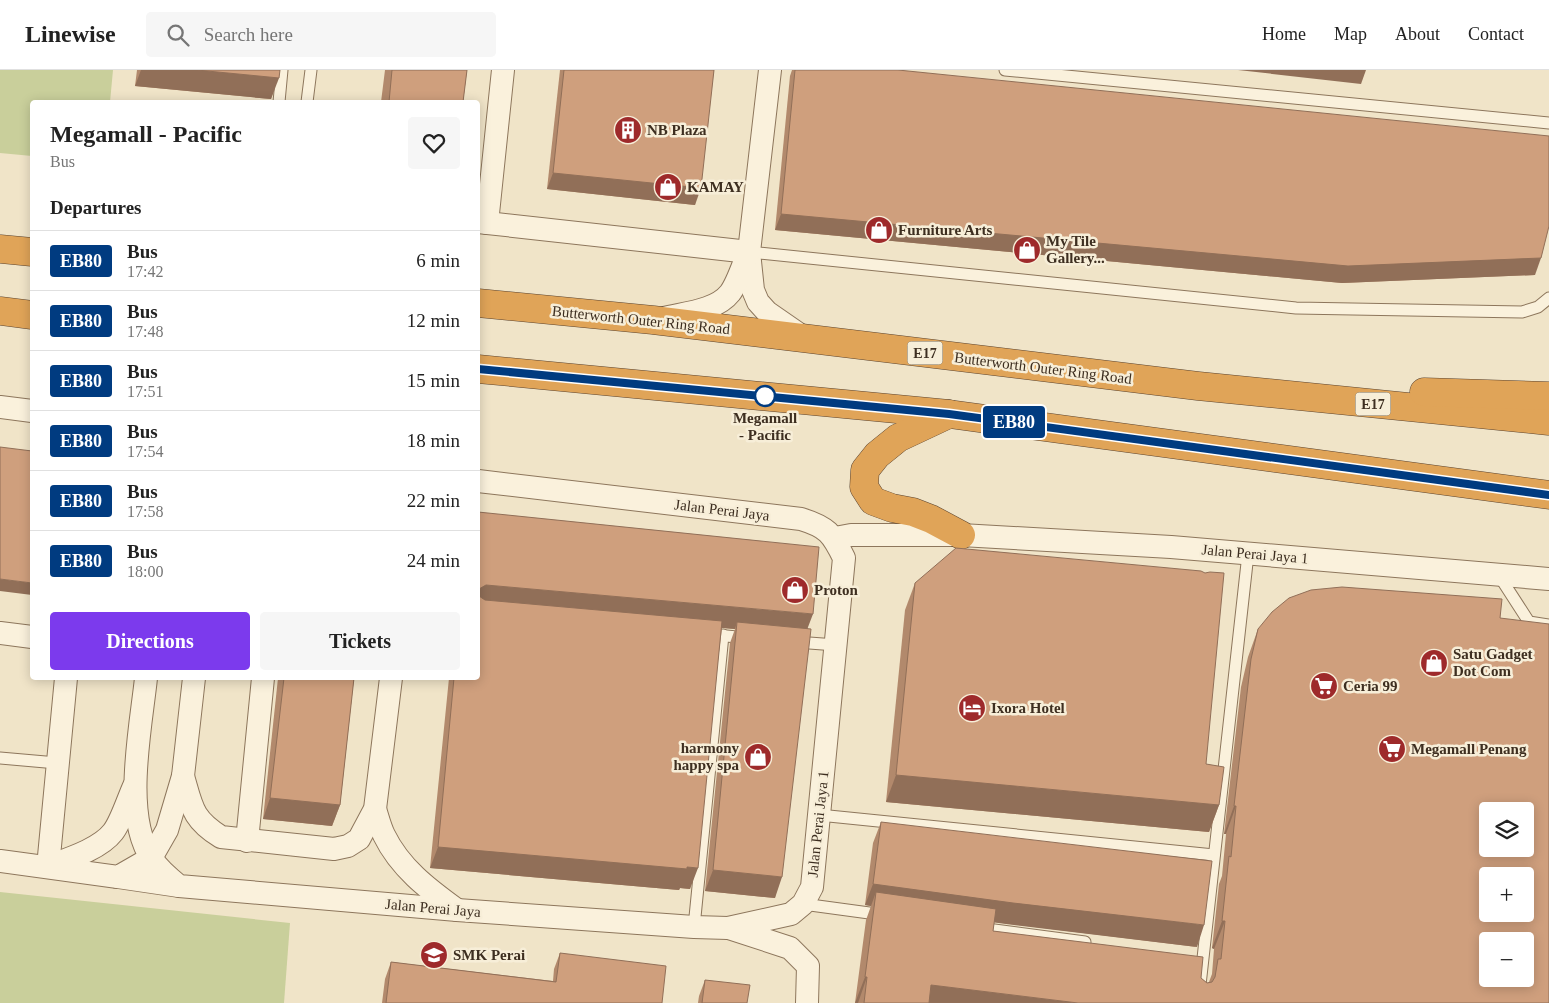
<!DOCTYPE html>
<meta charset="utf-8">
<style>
body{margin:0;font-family:Georgia,serif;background:#f6f6f6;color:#222;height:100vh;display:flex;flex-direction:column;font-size:19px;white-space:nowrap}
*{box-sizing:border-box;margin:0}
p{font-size:16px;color:#767676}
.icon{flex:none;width:28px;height:28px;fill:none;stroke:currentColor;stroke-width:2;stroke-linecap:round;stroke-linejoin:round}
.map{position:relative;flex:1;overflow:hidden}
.sheet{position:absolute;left:30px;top:30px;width:450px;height:580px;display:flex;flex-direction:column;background:#fff;border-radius:5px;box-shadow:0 2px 12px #0003}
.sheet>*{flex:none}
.badge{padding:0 10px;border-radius:4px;font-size:18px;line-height:32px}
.controls{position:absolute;left:1479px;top:732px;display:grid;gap:10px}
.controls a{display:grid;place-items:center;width:55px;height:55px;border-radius:5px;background:#fff;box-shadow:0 2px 12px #0003;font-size:25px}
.map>.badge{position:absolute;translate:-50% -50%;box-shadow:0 0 0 2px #fff}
h2{padding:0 20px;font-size:19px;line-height:45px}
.round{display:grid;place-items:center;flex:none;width:52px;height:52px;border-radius:5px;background:#f6f6f6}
.summary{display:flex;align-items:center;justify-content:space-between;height:85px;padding:0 20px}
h1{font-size:24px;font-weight:800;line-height:38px}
.primary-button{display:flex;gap:10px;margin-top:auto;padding:10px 20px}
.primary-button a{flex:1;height:58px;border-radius:5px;background:#7c3aed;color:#fff;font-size:20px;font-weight:800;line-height:58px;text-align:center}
.primary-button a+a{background:#f6f6f6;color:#222}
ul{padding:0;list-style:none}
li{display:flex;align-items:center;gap:15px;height:60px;padding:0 20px;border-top:1px solid #e0e0e0}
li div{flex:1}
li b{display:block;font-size:19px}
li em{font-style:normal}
li .badge{min-width:55px;font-weight:700;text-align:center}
header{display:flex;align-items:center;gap:30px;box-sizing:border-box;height:70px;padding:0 25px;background:#fff;border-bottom:1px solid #e0e0e0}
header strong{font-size:24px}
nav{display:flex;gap:28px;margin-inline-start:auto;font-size:18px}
.search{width:350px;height:45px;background:#f6f6f6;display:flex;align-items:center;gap:12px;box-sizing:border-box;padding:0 18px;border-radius:5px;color:#767676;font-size:19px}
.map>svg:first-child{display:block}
.green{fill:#c9cf9b}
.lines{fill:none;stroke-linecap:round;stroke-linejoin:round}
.service-casing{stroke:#8d765c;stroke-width:13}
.minor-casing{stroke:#8d765c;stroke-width:24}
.motorway-casing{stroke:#5b4430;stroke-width:29}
.service{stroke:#faf1dc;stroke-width:11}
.minor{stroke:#faf1dc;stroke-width:22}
.motorway{stroke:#e0a458;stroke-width:28}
.wall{fill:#b2896c}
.shaded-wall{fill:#916f58}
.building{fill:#cf9f7d;stroke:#916f58;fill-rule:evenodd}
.line-casing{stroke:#fff;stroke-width:11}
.line{stroke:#003b80;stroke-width:8}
.stop-dot{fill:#fff;stroke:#003b80;stroke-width:2.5}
.labels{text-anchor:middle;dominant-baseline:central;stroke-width:5;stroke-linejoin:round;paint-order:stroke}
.shield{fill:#f7eed8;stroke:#756857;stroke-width:1}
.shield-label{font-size:14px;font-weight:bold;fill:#3d2e20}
.poi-label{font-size:15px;font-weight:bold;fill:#3d2e20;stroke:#f7eed8;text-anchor:start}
.street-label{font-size:15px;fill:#3d2e20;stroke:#f7eed8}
.stop-label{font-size:15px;font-weight:bold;fill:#3d2e20;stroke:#f7eed8}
</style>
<header>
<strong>Linewise</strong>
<div class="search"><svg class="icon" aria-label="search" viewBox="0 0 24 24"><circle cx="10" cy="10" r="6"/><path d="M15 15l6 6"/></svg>Search here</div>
<nav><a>Home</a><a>Map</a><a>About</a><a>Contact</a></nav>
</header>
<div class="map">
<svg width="1549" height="933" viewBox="0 0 1549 933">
<rect width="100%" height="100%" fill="#f0e4c8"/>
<g class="green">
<polygon points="0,0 113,0 110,32 32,32 32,86 0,83"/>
<polygon points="0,822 290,853 284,933 0,933"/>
</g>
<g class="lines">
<g class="service-casing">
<g id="service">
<polyline points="1005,0 1549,53"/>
<polyline points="279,32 282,0"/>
<polyline points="307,32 311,0"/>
<polyline points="749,182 1296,238 1522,242 1538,237 1549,228"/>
<polyline points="1498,504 1529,552 1549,555"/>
<polyline points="706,564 747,568"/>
<polyline points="796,572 836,575"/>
<polyline points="0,688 57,693"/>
<polyline points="819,745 1214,785"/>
<polyline points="803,834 884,845"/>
<polyline points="694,857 723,565"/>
<polyline points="979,858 1085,872"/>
<polyline points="1198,933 1248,484"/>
</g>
</g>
<g class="minor-casing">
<g id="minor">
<polyline points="770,0 749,182 753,220 758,232 767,242 806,269"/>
<polyline points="478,152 749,182"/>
<polyline points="487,153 503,0"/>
<path d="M 664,248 C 684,243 716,241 730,223 C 737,214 743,195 748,183"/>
<polyline points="0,337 32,341"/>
<polyline points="835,468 851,465 961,465 1171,477 1549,509"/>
<polyline points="0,563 32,567"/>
<path d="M 146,608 C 141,657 122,746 152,789 C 159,800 169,808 179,816 L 457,840 L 694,857 L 728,858 L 791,844 L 803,834 L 812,817 L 844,488 C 832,463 827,457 801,449 L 478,411"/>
<path d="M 183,706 C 192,737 192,749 221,767 L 334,779 L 348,776 L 359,769 L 375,739 L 391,608"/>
<path d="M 375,739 C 378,748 380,757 384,765 C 400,798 428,819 457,840"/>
<polyline points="247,771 263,608"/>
<polyline points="0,791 118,807 151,788 167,760 183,706 194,608"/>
<path d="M 49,796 C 68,789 100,779 113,762 C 121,752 128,729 134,716"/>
<polyline points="48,797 66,608"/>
<polyline points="118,807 179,816"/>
<polyline points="729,858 790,878 808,896 807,933"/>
</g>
</g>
<g class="motorway-casing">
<g id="motorway">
<polyline points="0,179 32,182"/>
<polyline points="478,233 653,250 1198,316 1549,351"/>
<polyline points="0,241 32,245"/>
<polyline points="478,299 949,344 1549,425"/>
<polyline points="1424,322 1549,326"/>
<polyline points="949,344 898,368 877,385 865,400 864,417 873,431 892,438 913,442 931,449 961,465"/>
</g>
</g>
<use href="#service" class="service"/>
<use href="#minor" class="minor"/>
<use href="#motorway" class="motorway"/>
</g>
<g class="wall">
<polygon points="137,0 280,0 271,29 135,16"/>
<polygon points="385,0 467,0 463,32 381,32"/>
<polygon points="560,0 714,0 695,135 547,119"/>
<polygon points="792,0 898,0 1535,205 1342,213 775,160 790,6"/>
<polygon points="478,442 808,558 775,828 705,821 730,573 735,559 722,558 690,819 680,818 679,820 430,798 449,608 478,608"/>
<polygon points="915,513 1206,694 1219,735 1209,762 886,732 905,540"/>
<polygon points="1500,548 1549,933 855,933 866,850 871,836 865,835 873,773 881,752 1197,877 994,852 993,861 1201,908 1207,913 1209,912 1212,904 1214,879 1212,878 1219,814 1222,806 1226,764 1224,764 1241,617 1248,587 1258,559"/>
<polygon points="278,608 354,608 340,735 332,756 263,749"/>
<polygon points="560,883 662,933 382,933 385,909 391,892 553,911 554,899"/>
<polygon points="705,910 747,933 698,933 699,926"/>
</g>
<g class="shaded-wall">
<polygon points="141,0 197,0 279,8 271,29 135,16"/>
<polygon points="1238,0 1366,0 1361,14"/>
<polygon points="553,103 701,118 695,135 547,119"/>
<polygon points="781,144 1541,188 1535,205 1342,213 775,160"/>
<polygon points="0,509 32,513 32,525 0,521"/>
<polygon points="486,515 813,544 805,565 737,552 735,559 479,537 479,519"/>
<polygon points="896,705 1219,735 1209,762 886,732"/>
<polygon points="270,728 340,735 332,756 263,749"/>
<polygon points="1234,736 1236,736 1226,764 1224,764"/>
<polygon points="438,777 687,797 698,798 690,819 680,818 679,820 430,798"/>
<polygon points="713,800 782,807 775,828 705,821"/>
<polygon points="873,814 1204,855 1197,877 1006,854 874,836 876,822 871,836 865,835"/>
<polygon points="1222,851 1225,851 1214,879 1212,878"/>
<polygon points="865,907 867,907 858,933 855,933"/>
<polygon points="931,915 1078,933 925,933"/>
</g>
<g class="building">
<polygon points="197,0 280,0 279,8"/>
<polygon points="392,0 467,0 463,32 389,32"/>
<polygon points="564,0 714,0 701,118 553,103"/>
<polygon points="795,0 898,0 1549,66 1549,156 1541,188 1348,196 781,144"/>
<polygon points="0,377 32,381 32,513 0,509"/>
<polygon points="478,442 819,477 813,544 486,515 479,519 479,526 485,530 722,551 698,798 687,797 687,799 438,777 454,608 478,608"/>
<polygon points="956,478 1201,501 1205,503 1210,502 1224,503 1206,694 1224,697 1219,735 896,705 915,513"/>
<path d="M 1342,517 L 1502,529 L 1500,548 L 1549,554 L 1549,933 L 1078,933 L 931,915 L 929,933 L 864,933 L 867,907 L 865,907 L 876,822 L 996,839 L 993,861 L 1203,887 L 1201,908 L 1207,913 L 1212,912 L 1215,907 L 1218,889 L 1221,889 L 1225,851 L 1222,851 L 1229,786 L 1231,787 L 1236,736 L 1234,736 L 1251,589 L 1258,559 L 1272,542 L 1289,528 L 1311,520 ZM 1488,741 L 1525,741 L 1525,779 L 1488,779 ZM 1488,806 L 1525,806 L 1525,844 L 1488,844 ZM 1488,871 L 1525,871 L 1525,909 L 1488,909 Z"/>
<polygon points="737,552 811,559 782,807 713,800"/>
<polygon points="284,608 354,608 340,735 270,728"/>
<polygon points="881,752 1212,791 1204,855 1013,833 873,814"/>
<polygon points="560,883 666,896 662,933 386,933 391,892 556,912"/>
<polygon points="705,910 750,915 747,933 702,933"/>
</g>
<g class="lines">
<g class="line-casing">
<polyline id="line" points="478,299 949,344 1549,425"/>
</g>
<use href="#line" class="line"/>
</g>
<defs>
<g id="building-disc" transform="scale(1.4375)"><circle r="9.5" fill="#9e2a2b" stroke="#f7eed8"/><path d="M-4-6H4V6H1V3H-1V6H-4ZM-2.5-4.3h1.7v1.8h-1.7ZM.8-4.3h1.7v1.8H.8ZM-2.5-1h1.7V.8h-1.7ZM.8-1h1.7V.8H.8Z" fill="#fff"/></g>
<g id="shop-disc" transform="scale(1.4375)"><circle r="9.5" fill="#9e2a2b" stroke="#f7eed8"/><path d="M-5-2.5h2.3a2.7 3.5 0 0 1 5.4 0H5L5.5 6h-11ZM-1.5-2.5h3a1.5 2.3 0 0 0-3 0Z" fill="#fff"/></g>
<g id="supermarket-disc" transform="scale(1.4375)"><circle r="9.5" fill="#9e2a2b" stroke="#f7eed8"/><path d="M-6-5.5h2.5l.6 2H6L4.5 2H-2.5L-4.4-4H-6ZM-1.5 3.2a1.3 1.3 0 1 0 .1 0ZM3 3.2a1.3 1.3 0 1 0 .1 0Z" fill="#fff"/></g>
<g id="hotel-disc" transform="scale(1.4375)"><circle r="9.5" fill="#9e2a2b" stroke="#f7eed8"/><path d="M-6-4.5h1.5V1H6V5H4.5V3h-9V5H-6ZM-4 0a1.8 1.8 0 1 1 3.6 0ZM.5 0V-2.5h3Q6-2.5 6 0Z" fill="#fff"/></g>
<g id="school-disc" transform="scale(1.4375)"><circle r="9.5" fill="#9e2a2b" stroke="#f7eed8"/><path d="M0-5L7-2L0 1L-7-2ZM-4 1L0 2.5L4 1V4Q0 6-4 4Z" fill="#fff"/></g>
</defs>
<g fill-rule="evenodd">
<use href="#building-disc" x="628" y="60"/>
<use href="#shop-disc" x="668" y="117"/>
<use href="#shop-disc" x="879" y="160"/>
<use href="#shop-disc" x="1027" y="180"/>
<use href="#shop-disc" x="795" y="520"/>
<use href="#shop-disc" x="1434" y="593"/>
<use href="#supermarket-disc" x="1324" y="616"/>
<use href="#hotel-disc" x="972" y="638"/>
<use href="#supermarket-disc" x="1392" y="679"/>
<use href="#shop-disc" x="758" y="687"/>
<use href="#school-disc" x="434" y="885"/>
</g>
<circle class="stop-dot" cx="765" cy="326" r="10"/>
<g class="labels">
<g class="shield">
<rect x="907.5" y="271.5" width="35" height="23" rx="4"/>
<rect x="1355.5" y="322.5" width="35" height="23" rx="4"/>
</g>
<g class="shield-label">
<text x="925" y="283">E17</text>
<text x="1373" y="334">E17</text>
</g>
<g class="poi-label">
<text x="647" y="60">NB Plaza</text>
<text x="687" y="117">KAMAY</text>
<text x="898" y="160">Furniture Arts</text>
<text x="1046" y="171">My Tile<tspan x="1046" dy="17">Gallery...</tspan></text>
<text x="814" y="520">Proton</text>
<text x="1453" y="584">Satu Gadget<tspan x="1453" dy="17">Dot Com</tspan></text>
<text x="1343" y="616">Ceria 99</text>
<text x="991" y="638">Ixora Hotel</text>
<text x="739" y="678" text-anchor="end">harmony<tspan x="739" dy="17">happy spa</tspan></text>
<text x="1411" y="679">Megamall Penang</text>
<text x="453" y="885">SMK Perai</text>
</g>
<g class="street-label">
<text transform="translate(641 250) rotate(6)">Butterworth Outer Ring Road</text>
<text transform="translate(1043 298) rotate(7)">Butterworth Outer Ring Road</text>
<text transform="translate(722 440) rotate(7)">Jalan Perai Jaya</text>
<text transform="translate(1255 484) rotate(5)">Jalan Perai Jaya 1</text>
<text transform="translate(818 754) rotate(-84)">Jalan Perai Jaya 1</text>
<text transform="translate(433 838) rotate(5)">Jalan Perai Jaya</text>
</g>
<g class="stop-label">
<text x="765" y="348">Megamall<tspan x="765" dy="17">- Pacific</tspan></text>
</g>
</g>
</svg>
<div class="controls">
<a><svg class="icon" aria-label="layers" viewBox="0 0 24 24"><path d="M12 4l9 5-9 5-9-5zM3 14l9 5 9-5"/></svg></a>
<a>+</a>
<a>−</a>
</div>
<b class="badge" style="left:1014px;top:352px;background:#003b80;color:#fff">EB80</b>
<section class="sheet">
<div class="summary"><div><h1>Megamall - Pacific</h1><p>Bus</p></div><a class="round"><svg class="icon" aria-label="heart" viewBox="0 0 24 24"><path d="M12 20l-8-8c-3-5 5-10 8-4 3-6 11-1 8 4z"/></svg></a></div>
<h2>Departures</h2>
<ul>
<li><span class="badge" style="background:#003b80;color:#fff">EB80</span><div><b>Bus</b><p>17:42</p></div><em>6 min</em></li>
<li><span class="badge" style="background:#003b80;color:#fff">EB80</span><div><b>Bus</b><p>17:48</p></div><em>12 min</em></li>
<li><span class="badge" style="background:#003b80;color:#fff">EB80</span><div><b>Bus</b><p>17:51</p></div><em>15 min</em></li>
<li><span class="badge" style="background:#003b80;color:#fff">EB80</span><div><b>Bus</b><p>17:54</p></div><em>18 min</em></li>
<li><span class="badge" style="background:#003b80;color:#fff">EB80</span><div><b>Bus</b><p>17:58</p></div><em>22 min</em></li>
<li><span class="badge" style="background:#003b80;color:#fff">EB80</span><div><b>Bus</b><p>18:00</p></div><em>24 min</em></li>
</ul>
<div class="primary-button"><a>Directions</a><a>Tickets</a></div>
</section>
</div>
